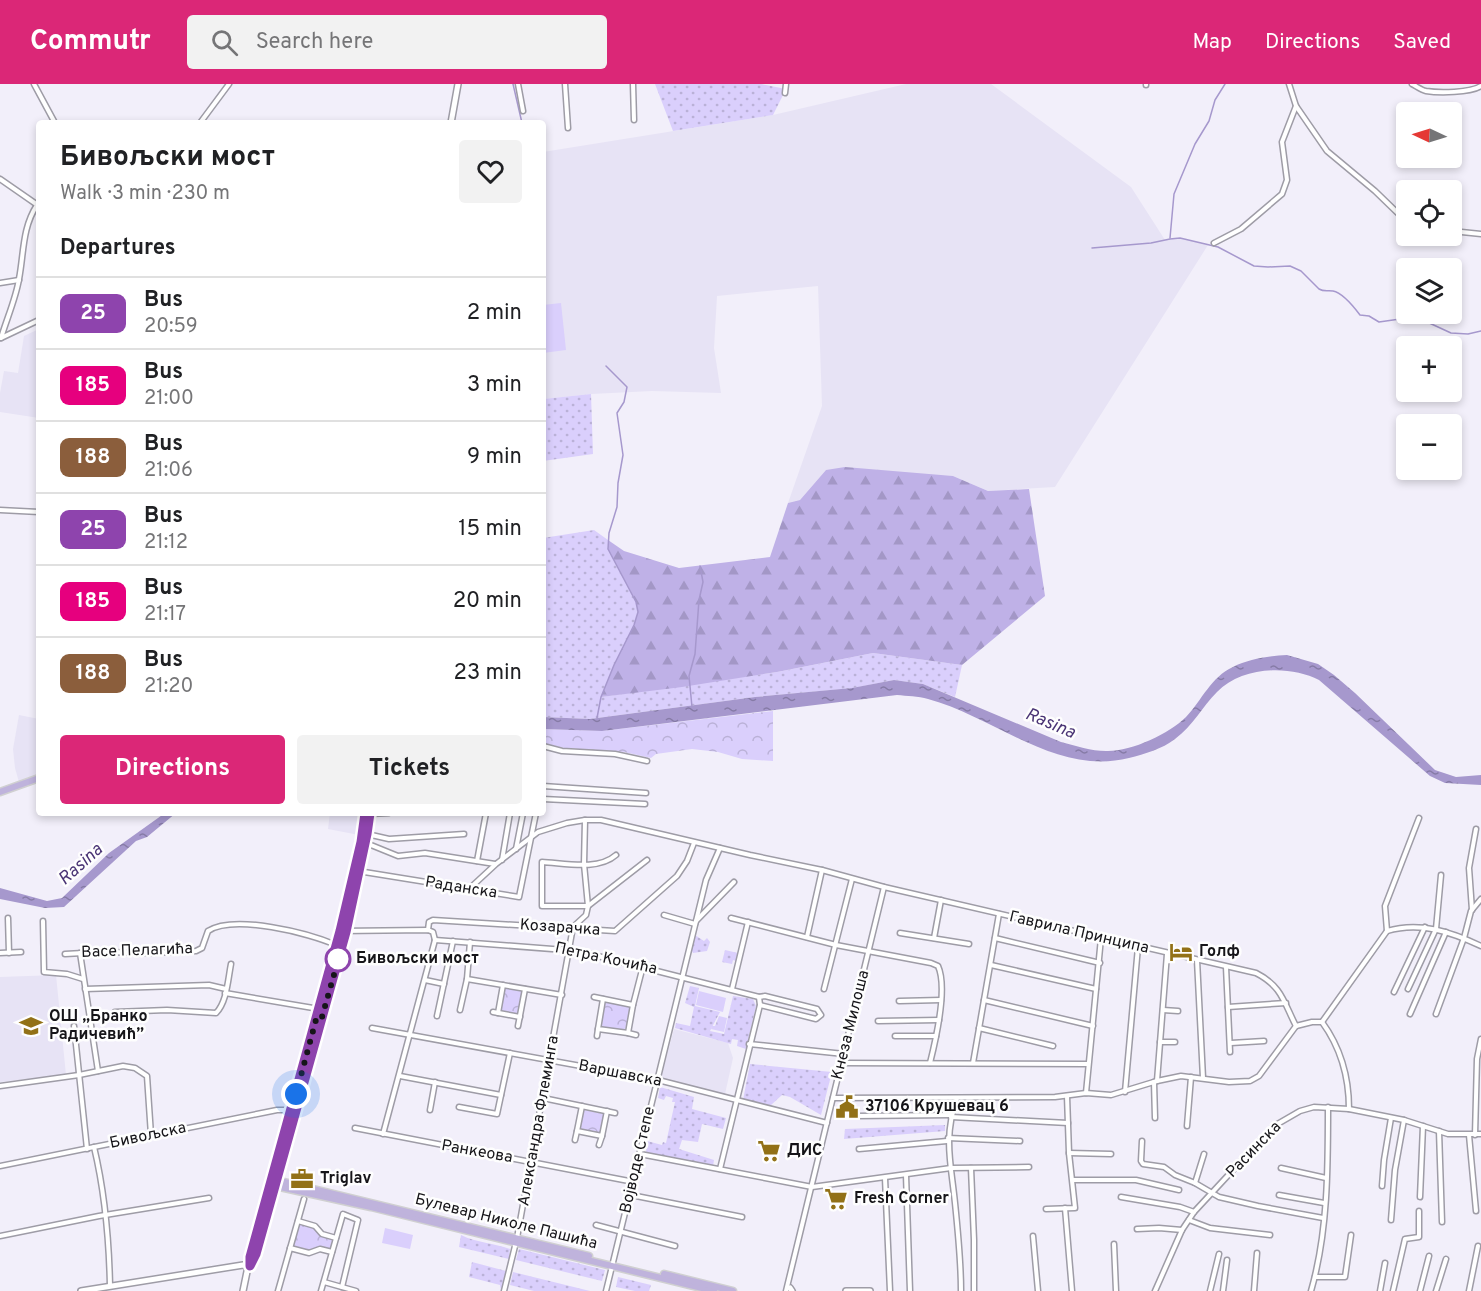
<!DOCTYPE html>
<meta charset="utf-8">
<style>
body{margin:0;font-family:Overpass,sans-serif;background:#f2f2f2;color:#202124;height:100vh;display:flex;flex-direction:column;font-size:22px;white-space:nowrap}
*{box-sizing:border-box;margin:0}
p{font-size:20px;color:#757577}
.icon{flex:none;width:33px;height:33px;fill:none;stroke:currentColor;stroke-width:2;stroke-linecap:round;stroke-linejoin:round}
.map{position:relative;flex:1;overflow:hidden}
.drawer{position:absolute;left:36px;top:36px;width:510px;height:696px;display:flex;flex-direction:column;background:#fff;border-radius:6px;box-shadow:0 3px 9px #0003}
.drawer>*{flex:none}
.badge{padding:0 12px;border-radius:9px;font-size:21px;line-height:39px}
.needle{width:39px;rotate:274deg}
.tools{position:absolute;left:1396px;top:18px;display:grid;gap:12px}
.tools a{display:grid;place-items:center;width:66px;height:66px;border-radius:6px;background:#fff;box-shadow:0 3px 9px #0003;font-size:30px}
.you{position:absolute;width:30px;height:30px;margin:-15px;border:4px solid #fff;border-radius:50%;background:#1a73e8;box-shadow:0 0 0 9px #1a73e833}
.map>.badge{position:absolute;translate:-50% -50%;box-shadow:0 0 0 3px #fff}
h2{padding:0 24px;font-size:22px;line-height:54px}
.round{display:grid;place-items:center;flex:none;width:63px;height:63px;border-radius:6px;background:#f2f2f2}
.summary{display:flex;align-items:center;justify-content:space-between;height:102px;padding:0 24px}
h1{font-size:28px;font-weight:700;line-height:45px}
.action{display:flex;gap:12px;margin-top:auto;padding:12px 24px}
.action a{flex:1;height:69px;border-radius:6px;background:#db2777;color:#fff;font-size:24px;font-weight:700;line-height:69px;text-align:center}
.action a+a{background:#f2f2f2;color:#202124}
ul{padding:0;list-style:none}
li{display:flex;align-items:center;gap:18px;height:72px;padding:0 24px;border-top:2px solid #e0e0e0}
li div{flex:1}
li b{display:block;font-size:22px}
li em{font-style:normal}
li .badge{min-width:66px;font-weight:700;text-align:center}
header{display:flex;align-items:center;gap:36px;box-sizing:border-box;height:84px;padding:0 30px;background:#db2777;color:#fff}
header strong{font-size:28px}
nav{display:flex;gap:33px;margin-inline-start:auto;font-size:21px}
.search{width:420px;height:54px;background:#f2f2f2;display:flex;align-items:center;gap:15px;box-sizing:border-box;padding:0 21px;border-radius:6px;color:#757577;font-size:22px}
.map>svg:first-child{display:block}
.built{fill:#e7e3f5}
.grass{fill:url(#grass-dots)}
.forest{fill:url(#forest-firs)}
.park{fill:url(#park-crowns)}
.garden{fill:#dacffc}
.water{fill:url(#water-ripples)}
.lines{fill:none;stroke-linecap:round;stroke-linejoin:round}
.stream{stroke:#a698cd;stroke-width:1.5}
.street-casing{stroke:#9e9ca6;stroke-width:7}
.secondary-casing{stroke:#9e9ca6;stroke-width:8}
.primary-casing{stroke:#d0d0d1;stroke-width:9}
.street{stroke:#fff;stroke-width:4}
.secondary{stroke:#fff;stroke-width:5}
.primary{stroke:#bfb3dc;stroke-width:6}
.line-casing{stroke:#fff;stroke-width:14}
.line{stroke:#8e44ad;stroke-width:9}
.walk{stroke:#161519;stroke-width:6;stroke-dasharray:0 10.8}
.stop-dot{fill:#fff;stroke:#8e44ad;stroke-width:3}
.labels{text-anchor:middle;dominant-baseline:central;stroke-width:5;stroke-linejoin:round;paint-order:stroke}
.street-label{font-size:16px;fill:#161519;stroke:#fefefe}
.poi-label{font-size:16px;font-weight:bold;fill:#161519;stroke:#fefefe;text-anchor:start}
.stop-label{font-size:16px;font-weight:bold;fill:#161519;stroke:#fefefe;text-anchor:start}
.water-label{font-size:18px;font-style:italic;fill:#4a3475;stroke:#fefefe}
</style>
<header>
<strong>Commutr</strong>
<div class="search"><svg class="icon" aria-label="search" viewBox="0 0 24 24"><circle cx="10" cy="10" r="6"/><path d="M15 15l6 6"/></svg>Search here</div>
<nav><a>Map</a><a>Directions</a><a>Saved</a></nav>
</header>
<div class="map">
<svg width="1481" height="1207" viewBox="0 0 1481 1207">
<defs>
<pattern id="grass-dots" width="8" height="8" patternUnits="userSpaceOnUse" patternTransform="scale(1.5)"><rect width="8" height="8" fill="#dacffc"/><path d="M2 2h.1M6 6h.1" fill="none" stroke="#bab1d7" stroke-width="1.8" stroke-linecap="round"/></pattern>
<pattern id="forest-firs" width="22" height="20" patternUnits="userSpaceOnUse" patternTransform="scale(1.5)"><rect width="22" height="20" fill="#bfb1e7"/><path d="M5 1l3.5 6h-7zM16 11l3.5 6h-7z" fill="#a397c6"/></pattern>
<pattern id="park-crowns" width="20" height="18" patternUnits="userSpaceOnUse" patternTransform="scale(1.5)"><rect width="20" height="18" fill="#dacffc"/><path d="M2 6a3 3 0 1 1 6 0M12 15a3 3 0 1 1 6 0" fill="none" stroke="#bab1d7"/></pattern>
<pattern id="water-ripples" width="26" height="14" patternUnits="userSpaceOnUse" patternTransform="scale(1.5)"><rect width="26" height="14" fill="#a698cd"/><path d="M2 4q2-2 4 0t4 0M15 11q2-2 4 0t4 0" fill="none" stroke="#867ba6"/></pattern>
</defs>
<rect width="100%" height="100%" fill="#f2effa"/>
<g class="built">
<polygon points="906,0 991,0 1131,103 1165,156 1180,154 1208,161 1055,403 988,407 953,392 826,386 800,416 788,419 822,322 818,202 717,212 714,264 721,309 652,307 591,310 543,315 543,68 773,31"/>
<polygon points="39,245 39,334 0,328 0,309 4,287 18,289 24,252"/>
<polygon points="19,631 39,635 39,692 19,698 15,684 13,665"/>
<polygon points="330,729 362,729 359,751 328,745"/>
<polygon points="56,891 66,991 0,998 0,893"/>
<polygon points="674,945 728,959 733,974 725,1010 661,994"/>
</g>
<g class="grass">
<polygon points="655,0 761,0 786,5 773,31 673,47"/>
<polygon points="591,310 593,370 543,377 543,315"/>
<polygon points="594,446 608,456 608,465 636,518 638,528 634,541 614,581 601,613 777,588 873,569 962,581 955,613 923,600 894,596 853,604 755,613 590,635 543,633 543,454"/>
<polygon points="695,851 704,857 707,854 710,858 707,867 693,869 691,865"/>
<polygon points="725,866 738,869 736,877 733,876 732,880 722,878"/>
<polygon points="690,902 699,904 695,922 720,928 710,947 724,950 733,912 753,915 756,922 746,965 737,962 738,956 732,955 731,960 675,944 676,939 690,942 694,923 685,919"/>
<polygon points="750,980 832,988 821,1031 790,1013 782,1011 770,1022 743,1016"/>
<polygon points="660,1003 694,1013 692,1025 726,1034 723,1045 702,1040 698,1058 682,1056 679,1065 714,1076 713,1082 646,1069 647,1057 662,1061 663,1058 666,1059 675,1018 672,1018 673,1014 666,1012 664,1016 658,1014"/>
<polygon points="945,1041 945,1047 844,1055 845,1045"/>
<path d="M 461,1151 C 477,1159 494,1159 510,1165 L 509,1175 L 459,1163 Z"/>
<polygon points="519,1165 605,1186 602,1197 516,1176"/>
<polygon points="472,1178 506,1187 501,1207 500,1201 469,1193"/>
<polygon points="513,1188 590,1207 534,1207 510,1201"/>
<polygon points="618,1193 651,1201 649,1207 635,1207 616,1203"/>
</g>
<polygon class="forest" points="845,383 953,392 988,407 1029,405 1045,512 962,581 873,569 777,588 682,603 601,613 614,581 634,541 638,528 636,518 608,465 608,456 624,467 679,484 770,473 788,419 800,416 826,386"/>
<g class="park">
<polygon points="773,627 773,677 742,675 718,668 692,665 656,670 651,674 624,668 564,664 543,659 543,645 602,647"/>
<polygon points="505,904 523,907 518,931 500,928"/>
<polygon points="606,918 628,921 630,924 625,946 602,943 603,921"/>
<polygon points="719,932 727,934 724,948 711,945 712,942 715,942"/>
<polygon points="584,1026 604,1030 600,1048 597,1049 580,1045"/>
<polygon points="298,1137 315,1142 322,1150 336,1154 332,1168 320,1165 309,1169 290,1164"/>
</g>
<g class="garden">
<polygon points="561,219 566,266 543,269 543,221"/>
<polygon points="699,907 726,914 723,928 696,921"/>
<polygon points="385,1144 413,1151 410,1165 382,1159"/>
</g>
<g class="water">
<path d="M 1287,571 L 1318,580 L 1334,591 L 1355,609 L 1435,686 L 1456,693 L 1481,691 L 1481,701 L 1445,699 L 1430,692 L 1319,596 C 1290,581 1242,582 1217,608 C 1202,623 1193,642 1175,655 C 1162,665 1145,670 1129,674 C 1056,692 995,633 928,615 C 918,612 907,612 897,611 L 602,647 L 543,645 L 543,633 L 590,635 L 755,613 L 852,604 L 894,596 L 923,600 L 1061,658 C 1076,662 1091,667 1106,667 C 1130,668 1169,650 1186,633 C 1202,616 1211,593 1233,583 C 1249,575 1269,572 1287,571 Z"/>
<polygon points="165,729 176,729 147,753 136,757 64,823 45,824 0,815 0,804 47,817 62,814 109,769"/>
</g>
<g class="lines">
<g class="stream">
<polyline points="513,0 522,39"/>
<polyline points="1170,154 1174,110 1195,60 1209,37 1215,16 1225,0"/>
<path d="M 1092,164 L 1151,159 L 1170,155 L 1180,154 L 1218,163 L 1254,182 L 1268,183 L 1290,182 L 1301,187 L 1319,205 C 1324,208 1328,206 1333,207 C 1343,209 1354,223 1360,231 L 1369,232 L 1379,238 L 1400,235 L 1425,237 L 1451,249 L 1468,250 L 1481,247"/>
<polyline points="692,623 689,592 695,570 699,516 703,498 700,482"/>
<polyline points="597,634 601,613 614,581 634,541 638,528 636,518 608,465 609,449 617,423 618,399 623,371 617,329 624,318 627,303 606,282"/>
</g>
<g class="street-casing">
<g id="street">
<polyline points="34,0 55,39"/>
<polyline points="518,0 523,27"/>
<polyline points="565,0 568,44"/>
<polyline points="633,0 634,36"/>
<polyline points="1289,0 1296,22 1327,67 1375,107 1407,138"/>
<path d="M 1412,0 C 1416,2 1421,6 1426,7 C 1438,9 1471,9 1481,2"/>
<polyline points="1146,1 1146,0"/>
<polyline points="785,9 786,0"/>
<polyline points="200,39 229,0"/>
<polyline points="0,95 39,122"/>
<polyline points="1452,147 1481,150"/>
<polyline points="1214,159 1241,145 1282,110 1287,96 1282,58 1296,22"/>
<polyline points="0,199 19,196"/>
<path d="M 1,254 C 7,234 16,214 19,195 C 24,169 22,144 37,121"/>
<polyline points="1,254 39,236"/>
<polyline points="0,426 39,428"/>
<polyline points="543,662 562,667 615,670 647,677"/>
<polyline points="543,702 646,709"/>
<polyline points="543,715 645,720"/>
<polyline points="369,730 389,729"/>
<polyline points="585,736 584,780 588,822"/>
<polyline points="367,750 389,755 464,750"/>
<polyline points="366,759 398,772 425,769 495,780"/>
<polyline points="516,765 523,729"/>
<polyline points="502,776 510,729"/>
<polyline points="477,777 486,729"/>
<polyline points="358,787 519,813 536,729"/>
<path d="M 469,805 L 496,780 L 538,748 L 567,739 L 585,736 L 601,736 L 750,771 L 822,786 L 884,803 L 1256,889 C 1282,902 1284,919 1296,942"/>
<path d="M 588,822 L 542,822 L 542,778 C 564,779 598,787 616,771"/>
<polyline points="1472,826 1469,784 1476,745"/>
<polyline points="664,831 695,840"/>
<polyline points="8,834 9,869"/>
<path d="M 731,834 L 836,861 L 931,879 L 938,882 C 948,904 936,955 930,979"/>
<polyline points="43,837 44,888 67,890 83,895"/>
<polyline points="696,837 734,798"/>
<polyline points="428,846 429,838 433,836 615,847 677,792 687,777 694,759"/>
<polyline points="340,847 428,846 433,848 435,856"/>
<path d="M 1387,847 C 1420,837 1451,848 1481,862"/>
<polyline points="900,849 969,860"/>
<polyline points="807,853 822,786"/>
<polyline points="934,854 941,816"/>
<polyline points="995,854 1100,879"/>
<polyline points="435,856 578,867 759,913 765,912 817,925 821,931 816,935 760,921"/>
<polyline points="0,869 21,868"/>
<polyline points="80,869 98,987"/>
<path d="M 65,870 L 101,868 L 150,869 L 196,867 L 202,864 L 208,847 C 234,830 309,849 336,861"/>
<polyline points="1197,876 1203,994"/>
<polyline points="991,881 1096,905"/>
<polyline points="1226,883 1230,968"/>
<polyline points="467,895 562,911"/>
<polyline points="425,896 444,900"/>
<polyline points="85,905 209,901 226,905"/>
<polyline points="732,905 748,838"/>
<polyline points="824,905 852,795"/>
<polyline points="1408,905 1436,845 1441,791"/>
<polyline points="1394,908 1425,843"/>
<polyline points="225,909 319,925"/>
<polyline points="594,913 633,921 643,882"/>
<polyline points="603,915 598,945 628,949 633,921"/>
<polyline points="984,916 1093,942"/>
<polyline points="899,917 941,916"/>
<polyline points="1228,923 1286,919"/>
<polyline points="460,926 467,895 470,858"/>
<polyline points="1163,926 1178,927"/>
<path d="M 115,928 L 167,926 L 216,929 C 227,918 228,895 231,880"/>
<polyline points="493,928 520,933"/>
<polyline points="498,929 503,901"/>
<polyline points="1410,930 1446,848"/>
<polyline points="1436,930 1464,854 1471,827 1481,815"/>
<polyline points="437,932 453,857"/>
<polyline points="878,937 939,936"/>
<polyline points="1322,938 1387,847 1385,822 1419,734"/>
<polyline points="74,942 87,1065"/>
<polyline points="518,942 525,905"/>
<path d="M 1296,942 L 1312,938 L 1322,938 C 1341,964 1349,993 1349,1025"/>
<polyline points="372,944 658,996 827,1039"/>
<polyline points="979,944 1053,962"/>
<polyline points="628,949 636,951"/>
<polyline points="597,952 598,945"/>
<polyline points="895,952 936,952"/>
<polyline points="1160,958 1175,958"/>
<polyline points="1231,959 1264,957"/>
<polyline points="749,960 844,970"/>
<polyline points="842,979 1088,980"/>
<polyline points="973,979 999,830"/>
<polyline points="400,992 501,1011"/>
<polyline points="1157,997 1167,870"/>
<polyline points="1154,998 1155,1034"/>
<polyline points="0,1002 79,991 123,982 135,984 147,992 151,1051"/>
<polyline points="1125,1008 1138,863"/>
<polyline points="1086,1009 1101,854"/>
<polyline points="543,1014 615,1029"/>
<polyline points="833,1014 1055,1013 1086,1009 1111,1011 1157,997 1181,992 1229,998 1250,997 1259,992 1296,942"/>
<path d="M 957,1014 C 943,1054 951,1079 955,1119 C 958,1148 961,1177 961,1207"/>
<polyline points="582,1022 577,1047 602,1052 607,1027"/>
<polyline points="459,1023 497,1030 510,969"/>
<polyline points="430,1026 435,998"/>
<polyline points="856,1032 951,1031"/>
<polyline points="951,1033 1068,1039"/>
<polyline points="1187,1042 1191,993"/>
<polyline points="355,1044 634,1098"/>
<polyline points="1439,1047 1442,1138"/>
<polyline points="383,1050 435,856"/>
<polyline points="1469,1051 1476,1127"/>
<polyline points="1475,1051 1477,975 1481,955"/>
<polyline points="948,1054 1020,1057"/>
<polyline points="575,1056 577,1047"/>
<polyline points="1142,1057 1141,1077 1143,1080 1164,1083 1175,1091 1195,1099 1219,1113 1258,1122 1323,1134"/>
<polyline points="599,1061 602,1052"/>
<path d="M 94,1063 C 105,1109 109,1155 110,1202"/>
<polyline points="859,1065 947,1057"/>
<polyline points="1069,1069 1111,1070"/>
<polyline points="640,1070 812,1103 951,1084 1029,1083"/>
<polyline points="0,1082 277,1026 291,1026"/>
<polyline points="971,1084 974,1156 974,1207"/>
<polyline points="1281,1084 1326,1094"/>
<polyline points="720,1085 760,921 759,913"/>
<polyline points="906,1091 910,1207"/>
<polyline points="885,1094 890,1207"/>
<polyline points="1073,1096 1136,1096 1179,1106"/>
<polyline points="1195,1099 1204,1070"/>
<polyline points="1382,1102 1384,1076 1391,1034"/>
<polyline points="631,1111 742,1133"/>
<polyline points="1279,1111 1324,1119"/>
<polyline points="1121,1113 1180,1123 1194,1128"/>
<polyline points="1420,1113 1423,1042"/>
<polyline points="1065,1124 1072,1207"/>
<polyline points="1046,1125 1075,1124 1069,1069 1067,1012"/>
<polyline points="1189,1136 1210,1144 1270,1151"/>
<polyline points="1391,1136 1395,1086 1404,1036"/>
<polyline points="298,1137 315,1142 322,1150 336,1154"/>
<polyline points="596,1141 675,1162"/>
<polyline points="1137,1145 1159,1144 1182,1146"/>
<polyline points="0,1152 99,1132 209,1114"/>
<polyline points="1033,1152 1038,1207"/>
<polyline points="1114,1160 1116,1207"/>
<polyline points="290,1164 309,1169 320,1165 332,1168"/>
<polyline points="1315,1193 1345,1193 1351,1151"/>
<polyline points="324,1198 356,1207"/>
<polyline points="278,1207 304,1115"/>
<polyline points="321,1207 343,1130 358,1136 342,1203"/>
<polyline points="504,1207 517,1154 573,843 586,831 588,822 647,776"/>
<polyline points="606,1207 706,796 720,764"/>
<polyline points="786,1207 884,803"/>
<polyline points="1155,1207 1182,1146 1194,1128 1274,1042 1300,1027 1314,1023 1349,1025 1404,1036 1448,1050 1481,1050"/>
<polyline points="1210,1207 1219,1170"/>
<polyline points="1223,1207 1227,1176"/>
<polyline points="1254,1207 1257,1169"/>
<path d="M 1311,1207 C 1328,1148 1328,1084 1328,1023"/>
<polyline points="1380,1207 1385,1179"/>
<polyline points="1393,1207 1405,1155 1419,1153 1419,1127"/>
<polyline points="1420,1207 1429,1172"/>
<polyline points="1436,1207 1446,1175"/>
<polyline points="1469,1207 1478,1162"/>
</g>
</g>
<g class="secondary-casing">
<g id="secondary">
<polyline points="451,39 458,0"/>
<polyline points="250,1182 255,1173 275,1102"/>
<polyline points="790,1204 792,1207"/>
<polyline points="81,1207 243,1181 250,1182"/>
<polyline points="243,1207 250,1173 271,1101"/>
<polyline points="846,1207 870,1207"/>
</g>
</g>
<g class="primary-casing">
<g id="primary">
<polyline points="0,708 39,694"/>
<polyline points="365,729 361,758 340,847 271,1101 371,1123 714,1207"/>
<polyline points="272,1095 589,1172"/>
<polyline points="276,1097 346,848 367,750 370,729"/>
<polyline points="664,1190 733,1207"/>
</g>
</g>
<use href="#street" class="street"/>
<use href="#secondary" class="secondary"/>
<use href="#primary" class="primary"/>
</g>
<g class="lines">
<g class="line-casing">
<polyline id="line" points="365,729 361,758 340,847 250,1173 250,1182 256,1170 346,848 367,750 370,729"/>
</g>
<use href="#line" class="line"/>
<polyline class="walk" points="296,1010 317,932 322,933 339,873 338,875"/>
</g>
<defs>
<g id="hotel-bare" transform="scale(1.8)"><path d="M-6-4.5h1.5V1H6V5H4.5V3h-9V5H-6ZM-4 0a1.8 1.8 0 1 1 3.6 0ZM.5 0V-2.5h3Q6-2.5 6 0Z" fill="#927117" stroke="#fefefe" stroke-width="2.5" paint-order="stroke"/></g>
<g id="school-bare" transform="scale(1.8)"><path d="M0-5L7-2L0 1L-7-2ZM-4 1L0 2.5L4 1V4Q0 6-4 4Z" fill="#927117" stroke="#fefefe" stroke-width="2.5" paint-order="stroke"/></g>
<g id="civic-bare" transform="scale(1.8)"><path d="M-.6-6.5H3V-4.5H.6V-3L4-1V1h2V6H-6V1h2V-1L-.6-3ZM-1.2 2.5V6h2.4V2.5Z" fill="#927117" stroke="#fefefe" stroke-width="2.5" paint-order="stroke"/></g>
<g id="supermarket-bare" transform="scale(1.8)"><path d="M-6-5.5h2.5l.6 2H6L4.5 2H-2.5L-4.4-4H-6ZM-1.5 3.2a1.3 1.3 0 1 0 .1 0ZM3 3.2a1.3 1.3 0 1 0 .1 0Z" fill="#927117" stroke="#fefefe" stroke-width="2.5" paint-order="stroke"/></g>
<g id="office-bare" transform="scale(1.8)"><path d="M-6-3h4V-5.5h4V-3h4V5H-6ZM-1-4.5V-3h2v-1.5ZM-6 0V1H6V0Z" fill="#927117" stroke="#fefefe" stroke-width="2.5" paint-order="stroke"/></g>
</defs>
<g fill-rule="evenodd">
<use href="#hotel-bare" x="1181" y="868"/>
<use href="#school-bare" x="31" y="942"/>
<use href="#civic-bare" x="847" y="1023"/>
<use href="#supermarket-bare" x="769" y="1067"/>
<use href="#office-bare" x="302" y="1095"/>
<use href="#supermarket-bare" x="836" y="1115"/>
</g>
<circle class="stop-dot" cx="338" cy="875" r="12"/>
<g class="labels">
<g class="street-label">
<text transform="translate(461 804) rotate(9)">Раданска</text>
<text transform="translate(560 844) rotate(4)">Козарачка</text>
<text transform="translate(1079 849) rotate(13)">Гаврила Принципа</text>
<text transform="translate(137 867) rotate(-2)">Васе Пелагића</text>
<text transform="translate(606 875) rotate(12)">Петра Кочића</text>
<text transform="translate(851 941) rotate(-76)">Кнеза Милоша</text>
<text transform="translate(620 990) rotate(11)">Варшавска</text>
<text transform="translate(539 1037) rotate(-80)">Александра Флеминга</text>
<text transform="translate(148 1052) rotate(-12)">Бивољска</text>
<text transform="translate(1254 1066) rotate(-46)">Расинска</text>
<text transform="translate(477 1068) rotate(10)">Ранкеова</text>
<text transform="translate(638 1076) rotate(-77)">Војводе Степе</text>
<text transform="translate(506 1138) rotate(14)">Булевар Николе Пашића</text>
</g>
<g class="poi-label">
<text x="1199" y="868">Голф</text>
<text x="49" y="933">ОШ „Бранко<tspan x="49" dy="18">Радичевић”</tspan></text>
<text x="865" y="1023">37106 Крушевац 6</text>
<text x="787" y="1067">ДИС</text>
<text x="320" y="1095">Triglav</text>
<text x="854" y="1115">Fresh Corner</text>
</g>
<g class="stop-label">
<text x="356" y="875">Бивољски мост</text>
</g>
<g class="water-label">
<text transform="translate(1050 640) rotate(23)">Rasina</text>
<text transform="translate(81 781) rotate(-42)">Rasina</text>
</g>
</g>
</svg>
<div class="tools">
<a><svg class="needle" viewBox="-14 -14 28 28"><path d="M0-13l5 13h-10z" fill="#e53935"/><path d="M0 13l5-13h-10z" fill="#757577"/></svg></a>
<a><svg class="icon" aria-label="locate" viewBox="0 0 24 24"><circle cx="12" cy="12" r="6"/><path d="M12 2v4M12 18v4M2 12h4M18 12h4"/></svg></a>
<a><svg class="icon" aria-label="layers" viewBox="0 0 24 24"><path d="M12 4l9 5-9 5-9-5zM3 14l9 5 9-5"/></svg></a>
<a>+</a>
<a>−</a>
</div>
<div class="you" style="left:296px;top:1010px"></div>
<section class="drawer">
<div class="summary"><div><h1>Бивољски мост</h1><p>Walk · 3 min · 230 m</p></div><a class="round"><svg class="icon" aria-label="heart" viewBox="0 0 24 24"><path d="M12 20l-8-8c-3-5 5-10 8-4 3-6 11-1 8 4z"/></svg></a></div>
<h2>Departures</h2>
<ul>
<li><span class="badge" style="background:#8e44ad;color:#fff">25</span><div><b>Bus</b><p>20:59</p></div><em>2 min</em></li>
<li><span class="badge" style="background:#e6007e;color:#fff">185</span><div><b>Bus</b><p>21:00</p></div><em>3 min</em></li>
<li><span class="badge" style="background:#8b5e3c;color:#fff">188</span><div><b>Bus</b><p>21:06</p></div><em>9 min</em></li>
<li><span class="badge" style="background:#8e44ad;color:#fff">25</span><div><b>Bus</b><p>21:12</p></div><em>15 min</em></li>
<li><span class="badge" style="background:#e6007e;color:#fff">185</span><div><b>Bus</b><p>21:17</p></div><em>20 min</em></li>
<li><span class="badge" style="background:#8b5e3c;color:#fff">188</span><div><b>Bus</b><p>21:20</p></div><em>23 min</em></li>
</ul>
<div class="action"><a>Directions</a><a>Tickets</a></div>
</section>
</div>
